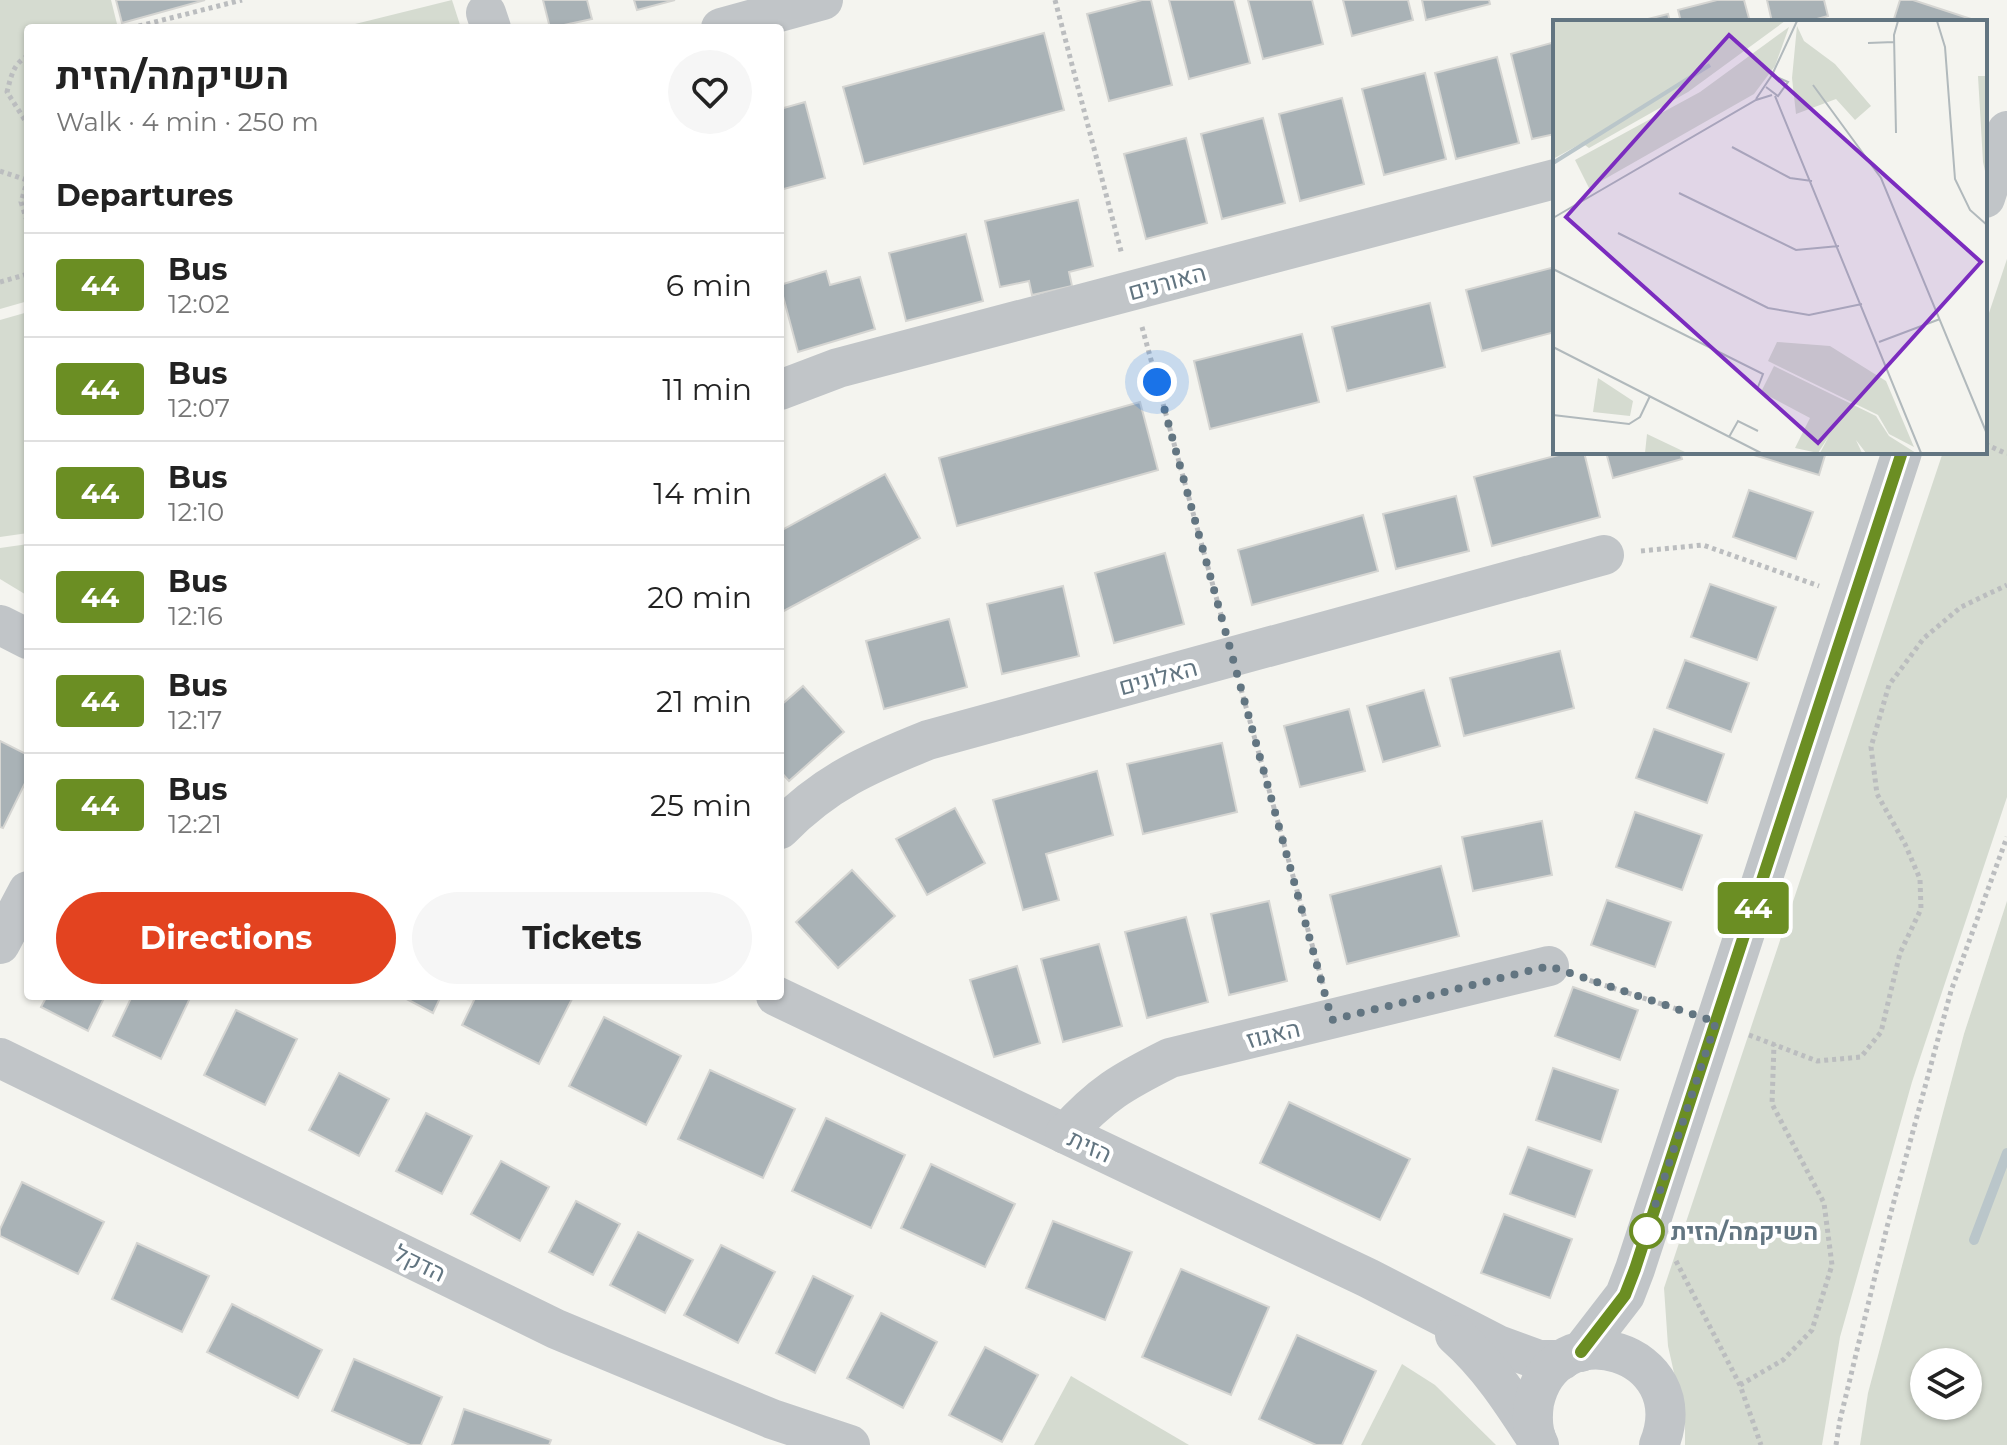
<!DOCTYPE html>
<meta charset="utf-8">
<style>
body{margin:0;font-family:Montserrat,Heebo,sans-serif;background:#f6f6f6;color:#222;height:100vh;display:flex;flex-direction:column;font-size:30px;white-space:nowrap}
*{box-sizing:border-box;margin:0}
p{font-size:26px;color:#767676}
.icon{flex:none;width:44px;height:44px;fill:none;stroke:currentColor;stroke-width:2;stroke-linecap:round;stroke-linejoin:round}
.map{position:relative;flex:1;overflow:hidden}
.details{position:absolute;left:24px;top:24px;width:760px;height:976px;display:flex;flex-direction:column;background:#fff;border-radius:8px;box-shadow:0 2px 6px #0004}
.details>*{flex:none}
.badge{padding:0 16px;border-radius:6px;font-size:28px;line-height:52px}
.fabs{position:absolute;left:1910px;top:1348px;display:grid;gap:16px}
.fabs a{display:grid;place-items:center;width:72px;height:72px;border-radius:50%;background:#fff;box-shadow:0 2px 6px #0004;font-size:40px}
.you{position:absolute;width:40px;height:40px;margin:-20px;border:6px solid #fff;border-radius:50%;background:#1a73e8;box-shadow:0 0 0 12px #1a73e833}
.map>.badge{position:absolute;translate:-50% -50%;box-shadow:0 0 0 4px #fff}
h2{padding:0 32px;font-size:30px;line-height:72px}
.round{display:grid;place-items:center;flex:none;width:84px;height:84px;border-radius:42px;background:#f6f6f6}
.overview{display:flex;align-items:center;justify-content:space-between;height:136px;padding:0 32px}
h1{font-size:38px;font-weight:700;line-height:60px}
.cta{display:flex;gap:16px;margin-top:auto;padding:16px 32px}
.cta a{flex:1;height:92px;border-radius:48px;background:#e34320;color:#fff;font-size:32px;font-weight:700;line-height:92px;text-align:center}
.cta a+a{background:#f6f6f6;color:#222}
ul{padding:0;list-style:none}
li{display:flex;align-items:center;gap:24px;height:104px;padding:0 32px;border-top:2px solid #e0e0e0}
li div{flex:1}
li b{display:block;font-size:30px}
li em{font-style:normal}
li .badge{min-width:88px;font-weight:700;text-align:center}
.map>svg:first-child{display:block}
.green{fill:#d5dbd0;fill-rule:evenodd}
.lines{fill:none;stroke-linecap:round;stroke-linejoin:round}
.stream{stroke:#bac6ca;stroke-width:10}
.building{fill:#a9b2b6;stroke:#d5d5d2;stroke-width:2}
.path{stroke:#bbbdbf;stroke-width:5;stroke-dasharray:4 4;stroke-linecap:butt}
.minor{stroke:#c1c5c8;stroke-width:40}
.line-casing{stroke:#fff;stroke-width:18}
.line{stroke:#6b8e23;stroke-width:12}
.walk{stroke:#627581;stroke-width:8;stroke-dasharray:0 14.4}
.stop-dot{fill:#fff;stroke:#6b8e23;stroke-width:4}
.labels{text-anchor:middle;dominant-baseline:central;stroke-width:8;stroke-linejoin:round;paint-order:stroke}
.street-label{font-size:24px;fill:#627581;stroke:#fff}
.stop-label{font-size:24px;font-weight:bold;fill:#627581;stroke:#fff;text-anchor:start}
.inset-river{fill:none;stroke:#bac6ca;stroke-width:4}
.inset-road{fill:none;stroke:#b1b9bc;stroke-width:2}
.view{fill:#7b2cbf;fill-opacity:0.15;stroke:#7b2cbf;stroke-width:4}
.inset-edge{fill:none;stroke:#627581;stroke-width:4}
</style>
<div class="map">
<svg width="2007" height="1445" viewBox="0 0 2007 1445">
<rect width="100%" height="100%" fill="#f4f4ef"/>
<g class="green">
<polygon points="0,0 111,0 118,28 28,28 28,301 0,309"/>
<polygon points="452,0 461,28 339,28"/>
<polygon points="2007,259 2007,797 1912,1082 1840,1337 1822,1445 1685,1445 1685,1422 1668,1346 1664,1288 1943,452 1985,452 1985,325"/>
<polygon points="28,312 28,533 0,537 0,320"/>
<polygon points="28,544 28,596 0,579 0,548"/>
<path d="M 2007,901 L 2007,1445 L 1860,1445 L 1868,1393 L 1964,1034 ZM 1924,1362 L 1968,1362 L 1968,1406 L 1924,1406 Z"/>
<polygon points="1402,1364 1435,1385 1496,1445 1361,1445"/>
<polygon points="1071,1376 1189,1445 1034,1445"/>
</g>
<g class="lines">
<polyline class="stream" points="1974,1240 2007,1153"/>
</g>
<g class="building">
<polygon points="116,0 205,0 122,23"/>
<polygon points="543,0 587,0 592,19 550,28"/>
<polygon points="634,0 675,0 637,10"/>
<polygon points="1142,0 1151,0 1172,85 1109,101 1087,14"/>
<polygon points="1169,0 1234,0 1250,63 1189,79"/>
<polygon points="1248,0 1312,0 1323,44 1263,59"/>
<polygon points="1343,0 1408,0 1413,20 1352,36"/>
<polygon points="1422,0 1489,0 1490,4 1426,20"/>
<polygon points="1717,0 1744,0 1750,22 1681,22 1678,10"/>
<polygon points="1767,0 1824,0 1828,16 1806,22 1772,22"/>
<polygon points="1900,0 1913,0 1974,20 1893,22"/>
<polygon points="1668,14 1670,22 1636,22"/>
<polygon points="1044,33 1064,110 864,164 843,87"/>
<polygon points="1555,42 1555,134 1532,139 1511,54"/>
<polygon points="1497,57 1519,143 1456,159 1435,73"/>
<polygon points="1425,73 1446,159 1384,175 1362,89"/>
<polygon points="1342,98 1364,184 1300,201 1279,114"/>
<polygon points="805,102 825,178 780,190 780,109"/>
<polygon points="1263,118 1285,203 1222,219 1201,134"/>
<polygon points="1186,138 1207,223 1146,239 1124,154"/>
<polygon points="1078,200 1093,266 1069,272 1072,286 1032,295 1029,281 1000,287 985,221"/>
<polygon points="966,234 983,301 906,321 889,253"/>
<polygon points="1555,267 1555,332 1482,351 1466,290"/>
<polygon points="826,271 830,285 860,277 875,329 798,352 780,285"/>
<polygon points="1430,303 1445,367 1347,391 1332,327"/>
<polygon points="1302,334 1319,402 1210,429 1194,361"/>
<polygon points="1140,402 1158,470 957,526 939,458"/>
<polygon points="1570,452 1584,452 1600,517 1492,546 1474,477"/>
<polygon points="1606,452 1680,452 1682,459 1613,478"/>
<polygon points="1744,452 1826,452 1819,475"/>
<polygon points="885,474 920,538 780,613 780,531"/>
<polygon points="1749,490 1813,512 1796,559 1733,537"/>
<polygon points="1456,496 1469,551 1396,569 1383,514"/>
<polygon points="1363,515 1378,571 1252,605 1238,550"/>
<polygon points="1165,553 1184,624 1114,643 1095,573"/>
<polygon points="1710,584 1776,607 1757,660 1691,637"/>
<polygon points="1063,586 1079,656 1002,674 987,604"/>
<polygon points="949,619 967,687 884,709 866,641"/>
<polygon points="1560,651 1574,708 1464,736 1450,678"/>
<polygon points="1685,660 1749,683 1731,732 1667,708"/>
<polygon points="803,686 844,732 789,781 780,771 780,706"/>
<polygon points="1424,690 1440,746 1383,762 1367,706"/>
<polygon points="1349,709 1365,771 1300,787 1284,726"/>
<polygon points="1654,729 1724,754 1707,803 1636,778"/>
<polygon points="0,741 28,755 28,777 3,828 0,827"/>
<polygon points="1222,743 1237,812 1143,834 1127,764"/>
<polygon points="1097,771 1113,835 1046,854 1059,900 1023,910 993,800"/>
<polygon points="955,808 985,863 927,895 896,839"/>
<polygon points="1635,812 1702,835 1682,890 1616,867"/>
<polygon points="1542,821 1552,875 1473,891 1462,837"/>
<polygon points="1441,866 1459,936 1347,964 1330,895"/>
<polygon points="852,870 895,916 838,968 796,922"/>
<polygon points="1607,900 1671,922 1655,967 1591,945"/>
<polygon points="1269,901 1287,981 1229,995 1211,914"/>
<polygon points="1186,917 1208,1002 1147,1018 1125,932"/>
<polygon points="1099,944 1122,1026 1063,1042 1041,959"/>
<polygon points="1017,966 1040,1043 994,1057 970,980"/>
<polygon points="1573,987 1638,1010 1620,1060 1555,1036"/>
<polygon points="47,996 105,996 88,1031 41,1007"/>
<polygon points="132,996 191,996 161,1059 113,1036"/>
<polygon points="401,996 441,996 433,1013"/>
<polygon points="476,996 566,996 572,999 539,1064 462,1025"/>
<polygon points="236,1010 297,1039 265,1105 204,1075"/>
<polygon points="604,1017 681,1056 646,1125 569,1086"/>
<polygon points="1553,1068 1618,1090 1601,1142 1536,1120"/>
<polygon points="710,1070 795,1109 763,1178 678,1139"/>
<polygon points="339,1073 389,1099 359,1156 309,1130"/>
<polygon points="1289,1102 1410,1159 1380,1220 1260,1163"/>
<polygon points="426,1113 472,1136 442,1194 396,1171"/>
<polygon points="826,1118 905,1155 871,1228 792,1191"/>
<polygon points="1528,1147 1592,1170 1575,1217 1510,1194"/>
<polygon points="501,1161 549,1187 520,1241 471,1214"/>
<polygon points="931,1164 1015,1204 985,1267 901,1228"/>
<polygon points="22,1182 104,1222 78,1274 0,1236 0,1229"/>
<polygon points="576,1201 620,1224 593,1275 549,1252"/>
<polygon points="1504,1214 1572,1239 1550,1298 1481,1273"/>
<polygon points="1053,1221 1132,1252 1105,1320 1026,1288"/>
<polygon points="638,1232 693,1260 665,1313 610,1285"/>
<polygon points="137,1243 209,1276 182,1332 112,1299"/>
<polygon points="721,1245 775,1272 738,1343 684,1315"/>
<polygon points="1181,1269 1269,1307 1231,1395 1142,1357"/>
<polygon points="813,1276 853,1296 815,1373 776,1353"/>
<polygon points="232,1304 322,1350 298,1398 207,1352"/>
<polygon points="881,1313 937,1342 903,1408 847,1378"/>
<polygon points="1297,1335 1376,1371 1342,1445 1316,1445 1259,1419"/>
<polygon points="985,1347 1038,1375 1002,1442 949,1415"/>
<polygon points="354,1359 442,1397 421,1445 410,1445 332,1411"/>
<polygon points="464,1409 551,1440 549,1445 452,1445"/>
</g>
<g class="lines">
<g class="path">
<polyline points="1055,0 1122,255"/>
<polyline points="131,28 242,0"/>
<path d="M 28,56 C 13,63 11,77 7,92 L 28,125"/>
<polyline points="0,171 27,180"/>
<polyline points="28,179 21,202 28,224"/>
<polyline points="0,282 28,274"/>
<polyline points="1142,327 1223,622"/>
<polyline points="1985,444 2007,454"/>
<polyline points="1641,551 1703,545 1819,586"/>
<polyline points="1241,689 1323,984"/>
<polyline points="1582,978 1683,1011"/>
<polyline points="1749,1035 1817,1061 1861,1057 1881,1032 1900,953 1921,909 1920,879 1905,844 1877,794 1871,747 1889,685 1924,638 1961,607 2007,585"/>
<polyline points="1676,1261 1740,1385 1761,1445"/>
<polyline points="1740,1385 1783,1360 1812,1330 1832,1265 1824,1203 1772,1104 1774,1044"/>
<polyline points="1836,1445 1840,1420 1887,1227 1951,991 2007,837"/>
</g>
<g class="minor">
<polyline points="486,13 491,28"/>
<polyline points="721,28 823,0"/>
<polyline points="1985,198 2007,131"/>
<polyline points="780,390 838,368 1555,179"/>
<polyline points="0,625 28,639"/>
<path d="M 780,829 C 826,782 868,764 928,740 L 1604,555"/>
<polyline points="0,944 28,891"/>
<polyline points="776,996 1368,1278 1498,1345 1539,1360 1562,1360"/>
<polyline points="0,1058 556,1329 772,1419 850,1445"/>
<path d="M 1065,1134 C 1101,1094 1122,1082 1170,1058 L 1549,966"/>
<path d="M 1455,1335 C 1489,1365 1512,1401 1536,1438"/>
<polyline points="1581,1352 1625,1295 1635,1269 1902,452"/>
<path d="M 1539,1445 C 1532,1432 1532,1417 1534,1403 C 1554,1308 1697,1351 1659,1445"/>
</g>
</g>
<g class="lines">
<g class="line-casing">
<polyline id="line" points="1581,1352 1625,1295 1635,1269 1902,452"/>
</g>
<use href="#line" class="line"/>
<polyline class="walk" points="1157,382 1332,1020 1549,966 1716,1022 1643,1242 1647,1231"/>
</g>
<circle class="stop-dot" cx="1647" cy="1231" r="16"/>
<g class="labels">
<g class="street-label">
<text transform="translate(1167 282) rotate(-15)">האורנים</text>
<text transform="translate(1158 677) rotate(-15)">האלונים</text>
<text transform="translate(1273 1034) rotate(-13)">האגוז</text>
<text transform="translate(1090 1146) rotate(25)">הזית</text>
<text transform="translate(420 1263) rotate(26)">הדקל</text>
</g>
<g class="stop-label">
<text x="1671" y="1231">השיקמה/הזית</text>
</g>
</g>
<g transform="translate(1553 20)">
<rect width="434" height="434" fill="#f4f4ef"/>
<path d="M 0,1 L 232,1 L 135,72 L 36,128 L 29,123 L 0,139 ZM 244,6 L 251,21 L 282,44 L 318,86 L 302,100 L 283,79 L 243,94 L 239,58 ZM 236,7 L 222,46 L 201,74 L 36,168 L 22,140 L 147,72 ZM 425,56 L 434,56 L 434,160 L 430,142 ZM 224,322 L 277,326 L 333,361 L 361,427 L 336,414 L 325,395 L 215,341 ZM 221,346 L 323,396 L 336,416 L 363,433 L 313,433 L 303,420 L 309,433 L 267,433 L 276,416 L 265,433 L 242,428 L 257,398 L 208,372 ZM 45,358 L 80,381 L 77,396 L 40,392 ZM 94,414 L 134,433 L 92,433 Z" fill="#d5dbd0"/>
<path class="inset-river" d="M 0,143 L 157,45"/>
<path class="inset-road" d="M 384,1 L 392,27 L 402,159 L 417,190 L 434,205M 315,23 L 341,22M 219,55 L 244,1M 260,65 L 328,158 L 434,414M 222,76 L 368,433M 203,79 L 219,55 L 235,62 L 225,76 L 213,67M 343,113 L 341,15 L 345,1M 179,127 L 237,158 L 259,161M 126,173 L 243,230 L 286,226M 0,198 L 203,80 L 219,75M 65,213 L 215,288 L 256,295 L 309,284M 0,249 L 210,354 L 205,367M 326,322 L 387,299M 0,327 L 208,433M 0,395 L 76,404 L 87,397 L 97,376M 176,417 L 185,401 L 205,411"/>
<path class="view" d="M 176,15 L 428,242 L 265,423 L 13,197 Z"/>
<rect width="434" height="434" class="inset-edge"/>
</g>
</svg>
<div class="fabs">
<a><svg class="icon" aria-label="layers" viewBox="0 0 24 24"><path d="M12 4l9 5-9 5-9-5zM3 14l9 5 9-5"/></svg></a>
</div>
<div class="you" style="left:1157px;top:382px"></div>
<b class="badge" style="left:1753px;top:908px;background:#6b8e23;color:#fff">44</b>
<section class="details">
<div class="overview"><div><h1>השיקמה/הזית</h1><p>Walk · 4 min · 250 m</p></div><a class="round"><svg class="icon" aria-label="heart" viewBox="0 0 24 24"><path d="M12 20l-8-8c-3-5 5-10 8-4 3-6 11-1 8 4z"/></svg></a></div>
<h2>Departures</h2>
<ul>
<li><span class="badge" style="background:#6b8e23;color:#fff">44</span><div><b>Bus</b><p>12:02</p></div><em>6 min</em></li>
<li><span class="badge" style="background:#6b8e23;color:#fff">44</span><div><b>Bus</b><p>12:07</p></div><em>11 min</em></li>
<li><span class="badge" style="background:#6b8e23;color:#fff">44</span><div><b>Bus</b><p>12:10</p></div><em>14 min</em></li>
<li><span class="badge" style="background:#6b8e23;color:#fff">44</span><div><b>Bus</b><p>12:16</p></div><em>20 min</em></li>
<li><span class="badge" style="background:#6b8e23;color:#fff">44</span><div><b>Bus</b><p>12:17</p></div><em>21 min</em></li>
<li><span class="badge" style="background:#6b8e23;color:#fff">44</span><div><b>Bus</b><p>12:21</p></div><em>25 min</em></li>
</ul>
<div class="cta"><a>Directions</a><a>Tickets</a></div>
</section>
</div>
